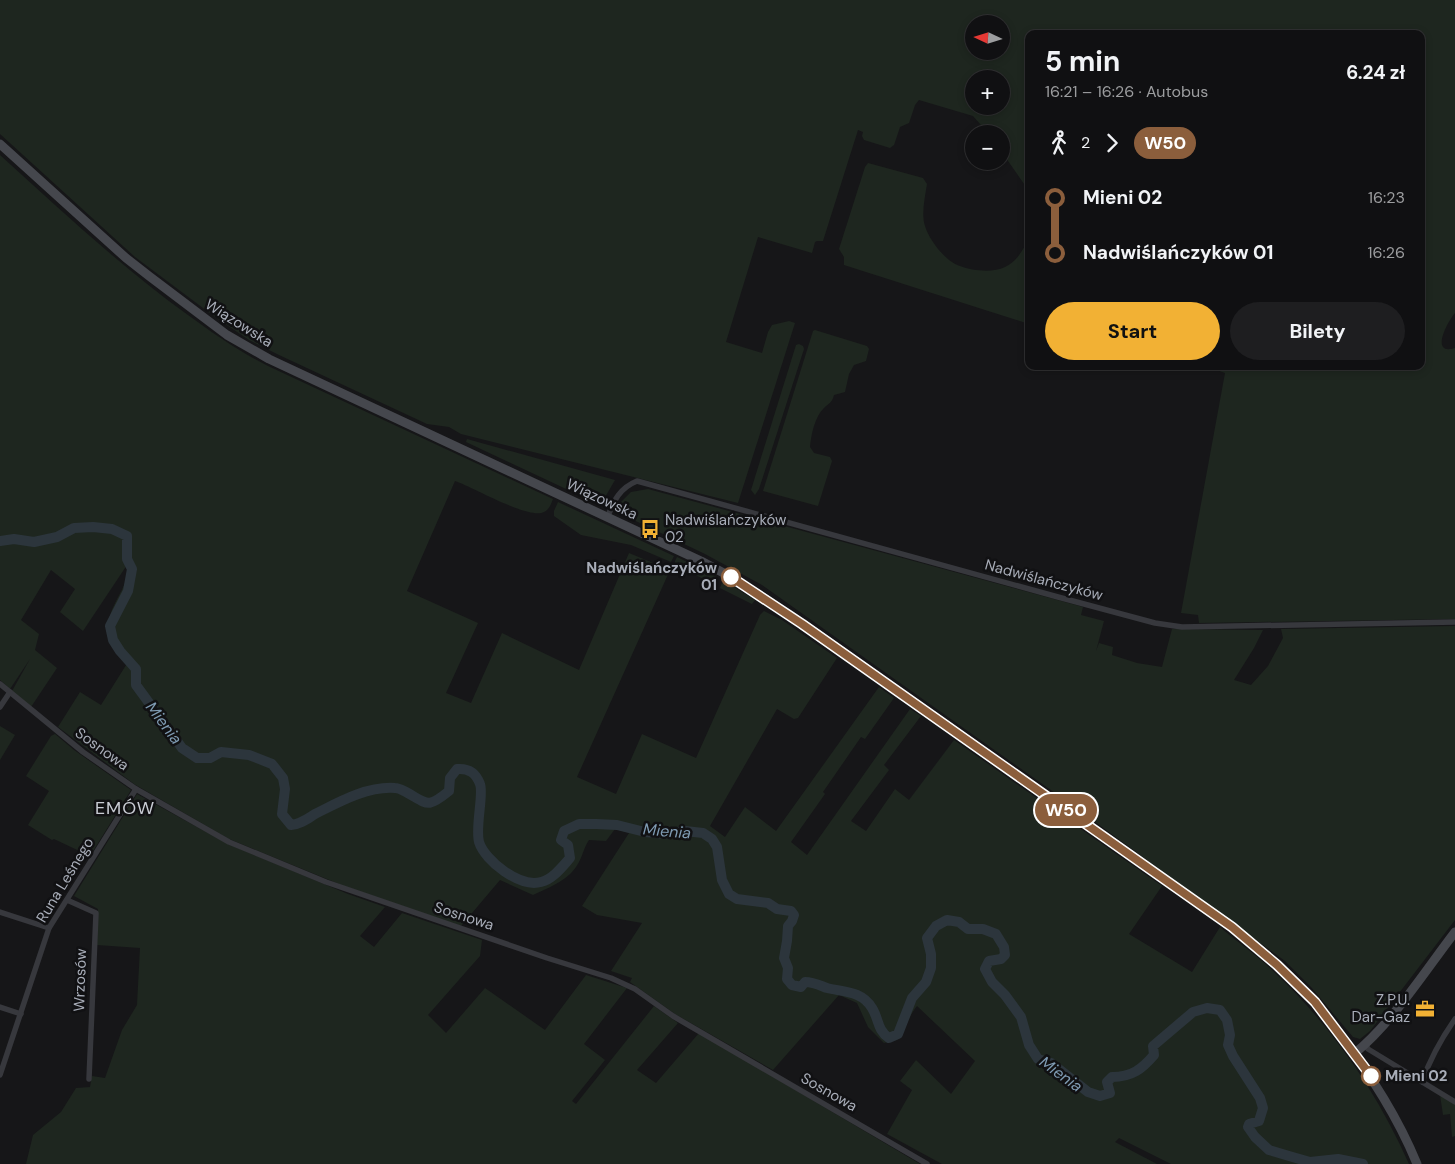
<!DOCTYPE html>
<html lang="pl">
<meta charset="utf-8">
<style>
body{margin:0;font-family:"DM Sans",sans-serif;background:#1e1e20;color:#f1f3f6;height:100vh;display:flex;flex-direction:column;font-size:19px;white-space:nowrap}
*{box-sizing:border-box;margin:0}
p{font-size:16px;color:#9c9d9f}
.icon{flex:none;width:28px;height:28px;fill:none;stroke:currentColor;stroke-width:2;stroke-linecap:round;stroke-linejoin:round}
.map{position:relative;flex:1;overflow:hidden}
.side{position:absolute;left:1025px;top:30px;width:400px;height:340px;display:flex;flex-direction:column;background:#101012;border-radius:10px;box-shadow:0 2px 8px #0003,0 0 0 1px #303032}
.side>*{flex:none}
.badge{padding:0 10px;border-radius:16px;font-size:18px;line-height:32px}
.needle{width:32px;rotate:274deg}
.tools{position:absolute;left:965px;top:15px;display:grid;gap:10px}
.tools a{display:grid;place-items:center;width:45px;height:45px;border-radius:50%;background:#101012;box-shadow:0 2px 8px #0003,0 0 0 1px #303032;font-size:25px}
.map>.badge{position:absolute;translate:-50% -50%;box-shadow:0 0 0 2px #fff}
.legs{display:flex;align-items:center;gap:8px;height:55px;padding:0 20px;font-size:16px}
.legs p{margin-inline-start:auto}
.summary{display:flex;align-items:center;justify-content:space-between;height:85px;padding:0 20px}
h1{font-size:28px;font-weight:700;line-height:38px}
.action{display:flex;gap:10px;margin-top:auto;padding:10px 20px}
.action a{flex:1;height:58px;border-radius:30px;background:#f2b134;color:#111;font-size:20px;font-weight:700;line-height:58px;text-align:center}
.action a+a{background:#1e1e20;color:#f1f3f6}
ul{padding:0 20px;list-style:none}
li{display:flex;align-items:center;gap:18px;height:55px;font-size:19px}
li i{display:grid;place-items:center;width:8px;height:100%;margin:0 6px;background:currentColor}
li i::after{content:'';width:12px;height:12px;margin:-6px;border:4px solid;border-radius:50%;background:#101012}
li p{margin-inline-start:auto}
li:first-child i{background:linear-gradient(#0000 50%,currentColor 0)}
li:last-child i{background:linear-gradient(currentColor 50%,#0000 0)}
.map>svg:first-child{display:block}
.green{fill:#1e261f;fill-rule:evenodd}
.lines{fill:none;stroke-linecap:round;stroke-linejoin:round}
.river{stroke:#2c353c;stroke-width:10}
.street{stroke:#37383d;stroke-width:5.5}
.secondary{stroke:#45474d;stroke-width:9}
.line-1-casing{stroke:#fff;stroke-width:11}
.line-1{stroke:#8b5e3c;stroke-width:8}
.stop-1-dot{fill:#fff;stroke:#8b5e3c;stroke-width:2.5}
.labels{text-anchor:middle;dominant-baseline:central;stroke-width:5;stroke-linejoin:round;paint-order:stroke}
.street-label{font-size:15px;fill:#a8adb8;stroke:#111113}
.poi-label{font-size:15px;fill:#a8adb8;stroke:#111113;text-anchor:start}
.stop-label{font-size:15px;font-weight:bold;fill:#a8adb8;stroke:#111113;text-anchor:end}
.water-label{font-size:16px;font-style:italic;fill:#7f9bb3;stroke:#111113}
.quarter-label{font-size:18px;letter-spacing:1px;fill:#c9ccd4;stroke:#111113}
</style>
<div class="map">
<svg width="1455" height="1164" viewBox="0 0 1455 1164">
<rect width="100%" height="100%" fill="#161618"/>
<g class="green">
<path d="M 0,0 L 1455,0 L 1455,313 C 1448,321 1429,356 1455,348 L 1455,619 L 1199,623 L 1198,615 L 1181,613 L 1225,373 L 1206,366 L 1421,366 L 1421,34 L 1029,34 L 1029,191 L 1001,151 L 1001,134 L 989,134 L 973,116 L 919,100 L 915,105 L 909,123 L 900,127 L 894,145 L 890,148 L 864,140 L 862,136 L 863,132 L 858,130 L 823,241 L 817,241 L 815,242 L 812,253 L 758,237 L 726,342 L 762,353 L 768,332 L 772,325 L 789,321 L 795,323 L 738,503 L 461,434 L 449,427 L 427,424 L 279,355 L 249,340 L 215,317 L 135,257 L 0,134 ZM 974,24 L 1001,24 L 1001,51 L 974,51 ZM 974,79 L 1001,79 L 1001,106 L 974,106 Z"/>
<path d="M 0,155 C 61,210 121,267 188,315 C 214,334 240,352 268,366 L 553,499 C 551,504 549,510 544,512 C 529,520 473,487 455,481 L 407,591 L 478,623 L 446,693 L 471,703 L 502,633 L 579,670 L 629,553 L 670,570 L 577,777 L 616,794 L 642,734 L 696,758 L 760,615 L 764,611 L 782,620 L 837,658 L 798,718 L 794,719 L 777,709 L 710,826 L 725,837 L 745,807 L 776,831 L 879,687 L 894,698 L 865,739 L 861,737 L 823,792 L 825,794 L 791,842 L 807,855 L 910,709 L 921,716 L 884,765 L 889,770 L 851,821 L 866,831 L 895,789 L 909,800 L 954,740 L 1162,886 L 1129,934 L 1192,972 L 1220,927 C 1237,942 1257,955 1273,971 C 1331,1025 1377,1092 1409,1164 L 1171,1164 L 1119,1138 L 1115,1142 L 1157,1164 L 942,1164 L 887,1134 L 912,1090 L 900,1081 L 916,1060 L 951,1094 L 975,1061 L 917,1006 C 909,1016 905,1029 897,1040 L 884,1043 L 868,1027 L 857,1003 L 839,995 L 773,1070 L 675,1014 L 630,982 L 632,978 L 611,971 L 642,923 L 597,915 L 582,906 L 629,833 L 615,829 L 606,841 L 589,840 C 584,847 583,855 579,862 C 570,880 550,887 533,895 L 500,880 L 461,926 L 344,886 L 229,839 L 134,784 L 58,727 L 80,692 L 101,705 L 128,662 C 124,656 117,653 114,648 C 94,613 133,590 127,565 L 83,631 L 60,612 L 75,589 L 51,570 L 21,620 L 39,634 L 35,650 L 57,668 L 31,707 L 12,691 L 30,659 L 10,689 L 0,680 Z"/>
<path d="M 868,163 L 923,178 L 927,184 C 925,197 921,214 925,226 C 929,240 946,262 960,266 C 973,271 993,273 1005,267 C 1017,262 1024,248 1029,238 L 1029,324 L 844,265 L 844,257 L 839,249 L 865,167 Z"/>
<path d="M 815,330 L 867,346 L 869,349 L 866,361 L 854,365 L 849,374 L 845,392 L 834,395 C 832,403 829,403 824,408 C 815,416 811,435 810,447 L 814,453 L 830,457 L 832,461 L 818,506 L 763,491 L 813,331 Z"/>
<polygon points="799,344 803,346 804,349 759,489 755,495 751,490 796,345"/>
<polygon points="467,439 615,480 604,499 596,503 466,442"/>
<polygon points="648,489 1083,607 1081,615 1104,621 1096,651 1099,643 1113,647 1112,655 1137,663 1162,667 1172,629 1263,630 1254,648 1234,680 1251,685 1268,666 1283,638 1281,629 1455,626 1455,920 1370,1031 1360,1039 1353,1037 1311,987 1285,961 1072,805 762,585 705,554 619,513 617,506 631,492"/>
<polygon points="558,502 674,556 671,562 631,545 581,535 554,516 554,511"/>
<polygon points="677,557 717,577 716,585 675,565 675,561"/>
<polygon points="723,580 755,600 752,604 720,588"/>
<polygon points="0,726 15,735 0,760"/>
<polygon points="55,734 74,750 131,790 90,856 54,839 52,840 28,825 49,791 26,776 51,736"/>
<polygon points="137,794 228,844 348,894 385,907 360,936 374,947 402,913 482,940 480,956 428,1015 446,1033 485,988 545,1030 586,975 627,988 584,1044 605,1060 572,1101 576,1104 654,1006 678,1023 637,1070 656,1083 699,1033 920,1164 26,1164 33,1135 61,1112 76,1088 90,1087 92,1076 105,1078 122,1030 137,1005 140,948 97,945 98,909 74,896"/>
<polygon points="1440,1095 1455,1104 1455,1136 1452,1137 1450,1114 1443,1115"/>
</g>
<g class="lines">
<path class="river" d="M 0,541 L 14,539 L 34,542 L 57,537 L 74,528 L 93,527 L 112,529 L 127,536 L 127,559 L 132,569 L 128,591 L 110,626 L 113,640 L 120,651 L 136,669 L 136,685 L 182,748 L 197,758 L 210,758 L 221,752 L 249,755 L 272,764 L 283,778 L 285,789 L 282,814 L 291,825 C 301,824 307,819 315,814 C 339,802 367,786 395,788 C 399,788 402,790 406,792 C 428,804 427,809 449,791 L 450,778 L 457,769 C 469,768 476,773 480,784 C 484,794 475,827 479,842 C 485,861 520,888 541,882 C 553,879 562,867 570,858 L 568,845 L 561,840 L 564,831 L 579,824 L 596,824 L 617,825 L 645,832 L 667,834 L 685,831 L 703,833 L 712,839 L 717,847 L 722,880 L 729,894 L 737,899 L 768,903 L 777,909 L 791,911 L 794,915 L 792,921 L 788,926 L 787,941 L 784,958 L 788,968 L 787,979 L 792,985 L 801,987 L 805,982 C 813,982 819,985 827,988 C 844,992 862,991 872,1008 C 879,1019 877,1030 889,1038 L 898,1034 L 912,998 L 926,982 L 931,968 L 931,954 L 927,938 L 936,926 L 947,920 L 959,922 L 968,929 L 983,929 L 996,934 L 1004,947 L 1005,955 L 1001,959 L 989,961 L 985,969 L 992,982 L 1005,995 L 1021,1017 L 1029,1045 L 1038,1059 L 1051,1063 L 1088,1092 L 1100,1096 L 1110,1093 L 1107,1082 L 1112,1077 C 1132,1077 1142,1069 1154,1055 L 1153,1046 L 1193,1012 L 1207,1008 L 1220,1010 L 1227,1020 L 1230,1035 L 1228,1045 L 1233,1056 L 1260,1098 L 1263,1108 L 1259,1121 L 1249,1124 L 1248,1127 L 1255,1137 L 1269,1150 L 1289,1156 L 1310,1162 L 1338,1159 L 1363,1164"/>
<g class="street">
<path d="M 608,516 C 614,500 620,488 637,481 L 1058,597 L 1155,623 L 1182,627 L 1455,622"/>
<polyline points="0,684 83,752 136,789 229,842 326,882 547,958 611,978 635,989 673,1016 927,1164"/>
<polyline points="0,707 10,692"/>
<polyline points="67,900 96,913 89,1079"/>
<polyline points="0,912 49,928"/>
<polyline points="0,1007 21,1014"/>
<polyline points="1365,1044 1368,1049 1455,1102"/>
<polyline points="0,1075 49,928 136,789"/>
<path d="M 1422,1082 C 1430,1059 1441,1039 1455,1019"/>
</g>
<g class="secondary">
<path d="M 0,144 L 126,258 L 149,276 L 227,335 L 269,359 L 701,561 L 733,578 L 789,614 L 1232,927 C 1260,951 1288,974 1313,1001 C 1322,1010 1329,1021 1337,1031 C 1369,1072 1397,1115 1417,1164"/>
<path d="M 1355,1053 C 1392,1023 1425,971 1455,932"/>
</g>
</g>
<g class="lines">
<g class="line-1-casing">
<polyline id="line-1" points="731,577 802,624 1232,927 1277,965 1315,1002 1371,1076"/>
</g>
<use href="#line-1" class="line-1"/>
</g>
<defs>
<g id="bus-bare" transform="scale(1.5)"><path d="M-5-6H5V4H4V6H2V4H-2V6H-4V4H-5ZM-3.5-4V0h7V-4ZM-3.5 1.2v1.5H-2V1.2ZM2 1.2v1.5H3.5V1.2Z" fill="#f2b134" stroke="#111113" stroke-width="2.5" paint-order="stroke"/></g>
<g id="office-bare" transform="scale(1.5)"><path d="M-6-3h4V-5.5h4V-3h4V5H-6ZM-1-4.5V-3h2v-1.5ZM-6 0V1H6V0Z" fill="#f2b134" stroke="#111113" stroke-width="2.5" paint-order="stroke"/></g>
</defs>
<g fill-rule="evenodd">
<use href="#bus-bare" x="650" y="529"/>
<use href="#office-bare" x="1425" y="1009"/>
</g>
<g class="stop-1-dot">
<circle cx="731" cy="577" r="9"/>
<circle cx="1371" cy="1076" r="9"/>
</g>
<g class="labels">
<g class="street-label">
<text transform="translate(239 323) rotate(32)">Wiązowska</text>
<text transform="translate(602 499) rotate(25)">Wiązowska</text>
<text transform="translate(1044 580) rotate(15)">Nadwiślańczyków</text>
<text transform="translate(102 749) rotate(36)">Sosnowa</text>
<text transform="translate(65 880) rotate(-59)">Runa Leśnego</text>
<text transform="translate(464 916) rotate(18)">Sosnowa</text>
<text transform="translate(80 980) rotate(-88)">Wrzosów</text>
<text transform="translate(829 1092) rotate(30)">Sosnowa</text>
</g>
<g class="poi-label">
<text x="665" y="520">Nadwiślańczyków<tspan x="665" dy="17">02</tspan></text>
<text x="1410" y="1000" text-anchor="end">Z.P.U.<tspan x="1410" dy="17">Dar-Gaz</tspan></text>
</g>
<g class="stop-label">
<text x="717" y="568">Nadwiślańczyków<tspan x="717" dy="17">01</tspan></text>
<text x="1385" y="1076" text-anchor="start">Mieni 02</text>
</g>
<g class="water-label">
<text transform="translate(164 723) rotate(53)">Mienia</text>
<text transform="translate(667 831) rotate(5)">Mienia</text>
<text transform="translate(1061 1074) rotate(36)">Mienia</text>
</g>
<g class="quarter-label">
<text x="125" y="808">EMÓW</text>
</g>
</g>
</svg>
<div class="tools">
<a><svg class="needle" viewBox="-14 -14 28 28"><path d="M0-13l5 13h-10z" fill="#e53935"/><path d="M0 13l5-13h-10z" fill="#9c9d9f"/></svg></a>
<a>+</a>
<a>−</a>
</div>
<b class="badge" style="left:1066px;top:810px;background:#8b5e3c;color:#fff">W50</b>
<section class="side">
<div class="summary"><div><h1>5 min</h1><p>16:21 – 16:26 · Autobus</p></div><b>6.24 zł</b></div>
<div class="legs"><svg class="icon" aria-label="walk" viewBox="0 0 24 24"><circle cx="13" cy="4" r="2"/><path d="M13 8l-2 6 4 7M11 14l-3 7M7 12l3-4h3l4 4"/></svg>2<svg class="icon" aria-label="forward" viewBox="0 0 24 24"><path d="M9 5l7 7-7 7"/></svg><b class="badge" style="background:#8b5e3c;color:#fff">W50</b></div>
<ul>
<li><i style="color:#8b5e3c"></i><b>Mieni 02</b><p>16:23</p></li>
<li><i style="color:#8b5e3c"></i><b>Nadwiślańczyków 01</b><p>16:26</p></li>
</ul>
<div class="action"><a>Start</a><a>Bilety</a></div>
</section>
</div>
